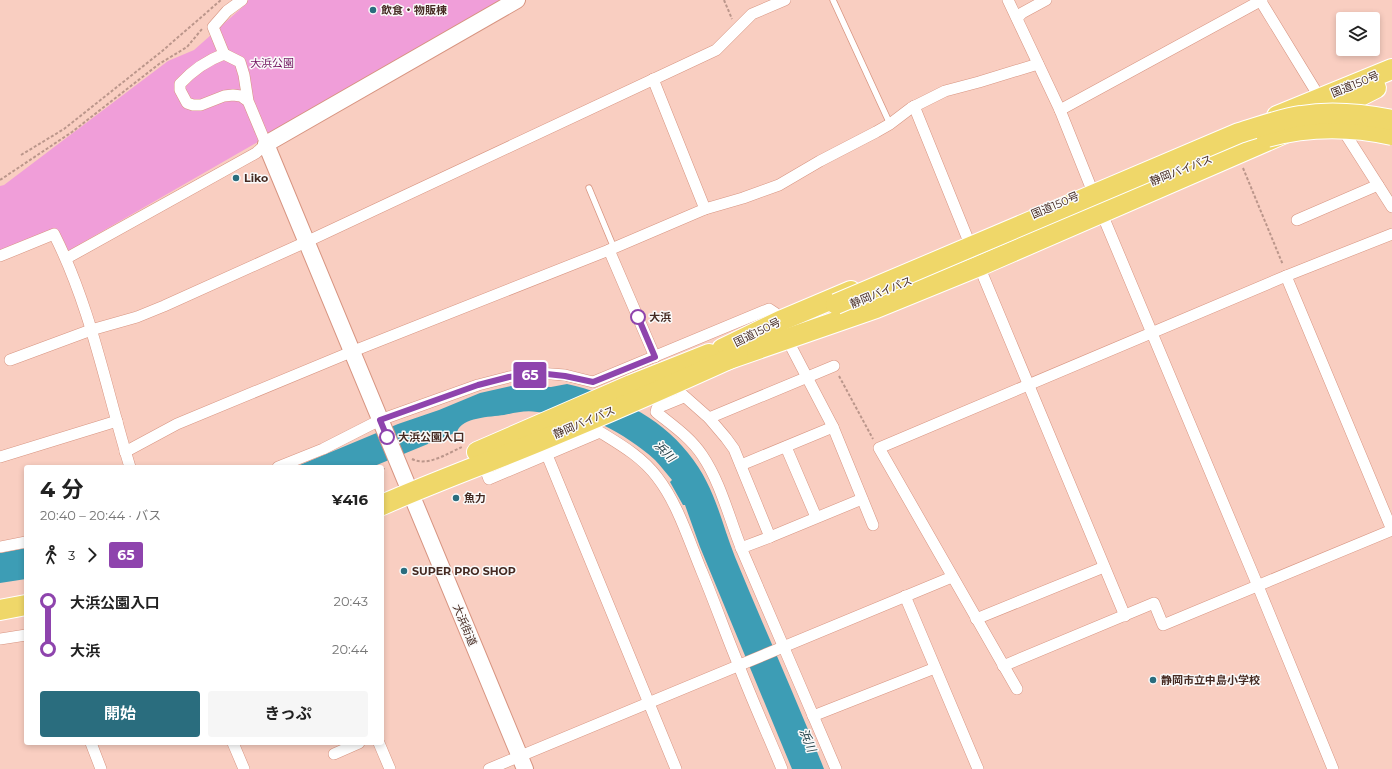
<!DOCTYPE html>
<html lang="ja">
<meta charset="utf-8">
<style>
body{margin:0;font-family:Montserrat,"Noto Sans JP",sans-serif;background:#f6f6f6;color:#222;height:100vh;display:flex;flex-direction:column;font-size:15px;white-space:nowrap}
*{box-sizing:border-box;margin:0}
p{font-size:13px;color:#767676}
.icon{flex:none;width:22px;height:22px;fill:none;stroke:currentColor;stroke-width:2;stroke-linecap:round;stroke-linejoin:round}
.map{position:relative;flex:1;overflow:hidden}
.side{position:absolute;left:24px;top:465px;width:360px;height:280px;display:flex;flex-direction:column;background:#fff;border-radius:4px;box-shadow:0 2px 6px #0003}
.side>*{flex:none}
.badge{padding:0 8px;border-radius:3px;font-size:14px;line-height:26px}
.tools{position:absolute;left:1336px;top:12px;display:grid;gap:8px}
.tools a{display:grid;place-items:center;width:44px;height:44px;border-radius:4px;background:#fff;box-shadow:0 2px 6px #0003;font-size:20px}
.map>.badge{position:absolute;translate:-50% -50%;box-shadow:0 0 0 2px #fff}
.legs{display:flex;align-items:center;gap:6px;height:44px;padding:0 16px;font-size:13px}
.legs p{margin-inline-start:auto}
.head{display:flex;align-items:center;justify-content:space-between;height:68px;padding:0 16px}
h1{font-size:22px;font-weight:700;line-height:30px}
.primary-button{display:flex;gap:8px;margin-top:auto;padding:8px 16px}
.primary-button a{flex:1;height:46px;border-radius:4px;background:#2a6d7e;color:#fff;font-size:16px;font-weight:700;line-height:46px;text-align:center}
.primary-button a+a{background:#f6f6f6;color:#222}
ul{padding:0 16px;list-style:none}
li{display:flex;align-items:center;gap:14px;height:48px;font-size:15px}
li i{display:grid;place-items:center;width:6px;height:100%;margin:0 5px;background:currentColor}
li i::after{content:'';width:10px;height:10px;margin:-5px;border:3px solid;border-radius:50%;background:#fff}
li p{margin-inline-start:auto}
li:first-child i{background:linear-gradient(#0000 50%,currentColor 0)}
li:last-child i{background:linear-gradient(currentColor 50%,#0000 0)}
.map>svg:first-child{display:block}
.green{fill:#f09ed9}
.water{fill:#3d9db5}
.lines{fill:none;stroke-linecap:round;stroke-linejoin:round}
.lane-casing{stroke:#d79480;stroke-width:7}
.street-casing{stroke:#d79480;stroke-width:12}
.secondary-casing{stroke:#d79480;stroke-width:18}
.highway-casing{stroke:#fff;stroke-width:22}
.path{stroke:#bb968b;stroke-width:2;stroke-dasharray:3 2;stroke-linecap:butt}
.lane{stroke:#fff;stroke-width:5.5}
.street{stroke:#fff;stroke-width:11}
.secondary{stroke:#fff;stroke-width:16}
.highway{stroke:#efd769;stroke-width:20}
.highway-bridge-casing{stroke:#fff;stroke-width:22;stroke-linecap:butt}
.highway-bridge{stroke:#efd769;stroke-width:20}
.line-1-casing{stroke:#fff;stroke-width:9}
.line-1{stroke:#8e44ad;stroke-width:6}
.poi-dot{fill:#2a6d7e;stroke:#fafafa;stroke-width:1.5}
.stop-1-dot{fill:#fff;stroke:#8e44ad;stroke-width:2}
.labels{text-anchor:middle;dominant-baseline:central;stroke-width:3;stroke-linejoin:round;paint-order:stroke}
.poi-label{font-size:11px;font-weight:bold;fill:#452a22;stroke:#fafafa;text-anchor:start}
.park-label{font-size:11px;fill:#721560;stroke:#fafafa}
.street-label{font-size:11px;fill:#452a22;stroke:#fafafa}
.stop-label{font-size:11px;font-weight:bold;fill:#452a22;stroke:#fafafa;text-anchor:start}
.water-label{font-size:12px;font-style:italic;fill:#203d45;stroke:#fafafa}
</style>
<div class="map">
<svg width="1392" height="769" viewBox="0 0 1392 769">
<rect width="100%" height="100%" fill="#f9cec1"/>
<polygon class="green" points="247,0 505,0 68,251 57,229 0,251 0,186 4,185 168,61 194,50 246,4"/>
<g class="water">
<path d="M 567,384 C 612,394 659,416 688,453 C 715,486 720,519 735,557 C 764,628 796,698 824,769 L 792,769 L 700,547 L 685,505 L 683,505 L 670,482 L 672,480 C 666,473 661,466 655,460 C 640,446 621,434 603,425 C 581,420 559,414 537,412 C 525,410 515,413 504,415 C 490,417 462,417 457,432 L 372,467 L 295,467 L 398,424 L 439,410 L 480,393 L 511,386 L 551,387 Z"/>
<polygon points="26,548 26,579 0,583 0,553"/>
</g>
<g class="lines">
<g class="lane-casing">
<g id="lane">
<polyline points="833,0 890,124"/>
<polyline points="589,188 614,248"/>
</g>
</g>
<g class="street-casing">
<g id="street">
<polyline points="1008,0 1060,110 1092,190 1258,586 1333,769"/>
<polyline points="1260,0 1320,98"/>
<polyline points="1017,18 1022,13 1046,0"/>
<polyline points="224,54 213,27 227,11 242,0"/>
<polyline points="653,79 705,209"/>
<polyline points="914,106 969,242 1125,616"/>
<polyline points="1060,110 1262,0"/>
<polyline points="1341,127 1392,207"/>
<polyline points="1297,220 1378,185"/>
<polyline points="609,250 655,357"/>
<path d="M 0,256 L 54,234 C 91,307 106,389 130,467"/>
<path d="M 67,258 L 256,153 L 266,144 L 248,101 L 241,96 L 233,95 L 224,96 L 201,105 L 193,105 L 187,103 L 180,90 L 180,84 C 192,71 208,60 224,54 L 240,62 L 244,75 L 248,101"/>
<polyline points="1286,276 1392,530"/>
<polyline points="787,339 833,427 873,525"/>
<polyline points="10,360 91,330 137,317 164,306 306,242 716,50 752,14 785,0"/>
<polyline points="683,395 709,418 726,438 734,449 770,537 862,499"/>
<path d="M 684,397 L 657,408 L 656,412 C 672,425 690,437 702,455 C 721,483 729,518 742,550 C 773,623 805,696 836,769"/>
<polyline points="709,418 834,366"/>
<polyline points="786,447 816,517"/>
<polyline points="125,452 177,424 351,352 609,250 705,209 743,198 779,185 820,161 876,132 890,124 911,108 945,91 979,82 1038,64"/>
<polyline points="547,455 676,769"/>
<polyline points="0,457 117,421"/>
<path d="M 483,463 L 489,479 L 600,432 C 621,445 642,457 657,477 C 678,504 689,541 702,572 C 715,603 726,635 739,666 C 752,700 768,735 782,769"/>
<polyline points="741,465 833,427"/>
<polyline points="278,467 323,449 380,420 478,385 509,377 538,373 565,375 593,382 769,309 775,313 780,321"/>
<polyline points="0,547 26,542"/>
<polyline points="741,548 770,537"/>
<polyline points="905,596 978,769"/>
<polyline points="976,619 1104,567"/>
<polyline points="0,639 26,635"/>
<polyline points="1003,666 1154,603 1163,625 1392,530"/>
<polyline points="1017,689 879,448 1286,276 1392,234"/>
<polyline points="813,716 935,668"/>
<polyline points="91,743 101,769"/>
<polyline points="233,743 244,769"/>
<polyline points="379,743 390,769"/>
<polyline points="334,754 359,743"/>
<polyline points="489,769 952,577"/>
</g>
</g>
<g class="secondary-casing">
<polyline id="secondary" points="517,0 266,144 525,769"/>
</g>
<g class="highway-casing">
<g id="highway">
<polyline points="1277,116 1392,69"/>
<polyline points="1321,116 1376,88"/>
<polyline points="722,349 780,321 851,291"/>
<polyline points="726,360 876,308 979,266 1285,133"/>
<polyline points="477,452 631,385 709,354"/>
<path d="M 382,505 C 434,482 487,463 540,441 C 606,414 672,385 738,355"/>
<polyline points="0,610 26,605"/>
</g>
</g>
<g class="path">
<polyline points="724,0 732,19"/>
<polyline points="21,155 64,129 161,52 221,0"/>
<polyline points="1243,168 1283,265"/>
<polyline points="0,180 72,132 159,64 187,47 202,29"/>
<polyline points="839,376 873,439"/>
<path d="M 412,459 C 428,467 448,453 462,447"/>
<polyline points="382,474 384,468"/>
</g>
<use href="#lane" class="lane"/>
<use href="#street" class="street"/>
<use href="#secondary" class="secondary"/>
<use href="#highway" class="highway"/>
<g class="highway-bridge-casing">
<g id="highway-bridge">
<path d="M 1267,137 C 1307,126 1351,126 1392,135"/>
<path d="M 836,304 L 1239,133 C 1259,127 1280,119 1301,116 C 1331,111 1362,114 1392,120"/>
</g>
</g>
<use href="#highway-bridge" class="highway-bridge"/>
</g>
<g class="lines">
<g class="line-1-casing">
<polyline id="line-1" points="387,437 380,420 478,385 509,377 538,373 565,376 593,382 655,357 638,317"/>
</g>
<use href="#line-1" class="line-1"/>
</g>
<g class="poi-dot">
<circle cx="373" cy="10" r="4"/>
<circle cx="236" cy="178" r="4"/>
<circle cx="456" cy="498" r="4"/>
<circle cx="404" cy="571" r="4"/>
<circle cx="1153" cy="680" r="4"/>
</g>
<g class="stop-1-dot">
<circle cx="638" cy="317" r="7"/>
<circle cx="387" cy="437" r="7"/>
</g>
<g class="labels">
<g class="poi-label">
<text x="381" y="10">飲食・物販棟</text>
<text x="244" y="178">Liko</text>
<text x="464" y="498">魚力</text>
<text x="412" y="571">SUPER PRO SHOP</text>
<text x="1161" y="680">静岡市立中島小学校</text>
</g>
<g class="park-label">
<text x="272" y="63">大浜公園</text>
</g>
<g class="street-label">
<text transform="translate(1355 84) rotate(-22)">国道150号</text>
<text transform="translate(1181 170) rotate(-21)">静岡バイパス</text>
<text transform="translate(1055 205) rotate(-23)">国道150号</text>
<text transform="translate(881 292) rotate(-22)">静岡バイパス</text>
<text transform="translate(757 332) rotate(-26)">国道150号</text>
<text transform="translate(584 422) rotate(-23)">静岡バイパス</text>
<text transform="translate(465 625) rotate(67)">大浜街道</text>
</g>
<g class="stop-label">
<text x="649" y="317">大浜</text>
<text x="398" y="437">大浜公園入口</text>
</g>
<g class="water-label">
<text transform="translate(665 451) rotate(45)">浜川</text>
<text transform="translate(808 740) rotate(67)">浜川</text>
</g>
</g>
</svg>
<div class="tools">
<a><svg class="icon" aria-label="layers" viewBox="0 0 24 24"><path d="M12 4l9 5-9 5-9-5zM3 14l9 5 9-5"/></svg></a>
</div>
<b class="badge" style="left:530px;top:375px;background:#8e44ad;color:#fff">65</b>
<section class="side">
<div class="head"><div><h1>4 分</h1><p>20:40 – 20:44 · バス</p></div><b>¥416</b></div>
<div class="legs"><svg class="icon" aria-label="walk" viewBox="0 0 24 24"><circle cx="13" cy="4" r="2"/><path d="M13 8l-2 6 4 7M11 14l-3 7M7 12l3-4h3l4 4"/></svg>3<svg class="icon" aria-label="forward" viewBox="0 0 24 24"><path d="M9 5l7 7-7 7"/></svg><b class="badge" style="background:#8e44ad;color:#fff">65</b></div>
<ul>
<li><i style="color:#8e44ad"></i><b>大浜公園入口</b><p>20:43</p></li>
<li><i style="color:#8e44ad"></i><b>大浜</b><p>20:44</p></li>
</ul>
<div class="primary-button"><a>開始</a><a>きっぷ</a></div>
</section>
</div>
